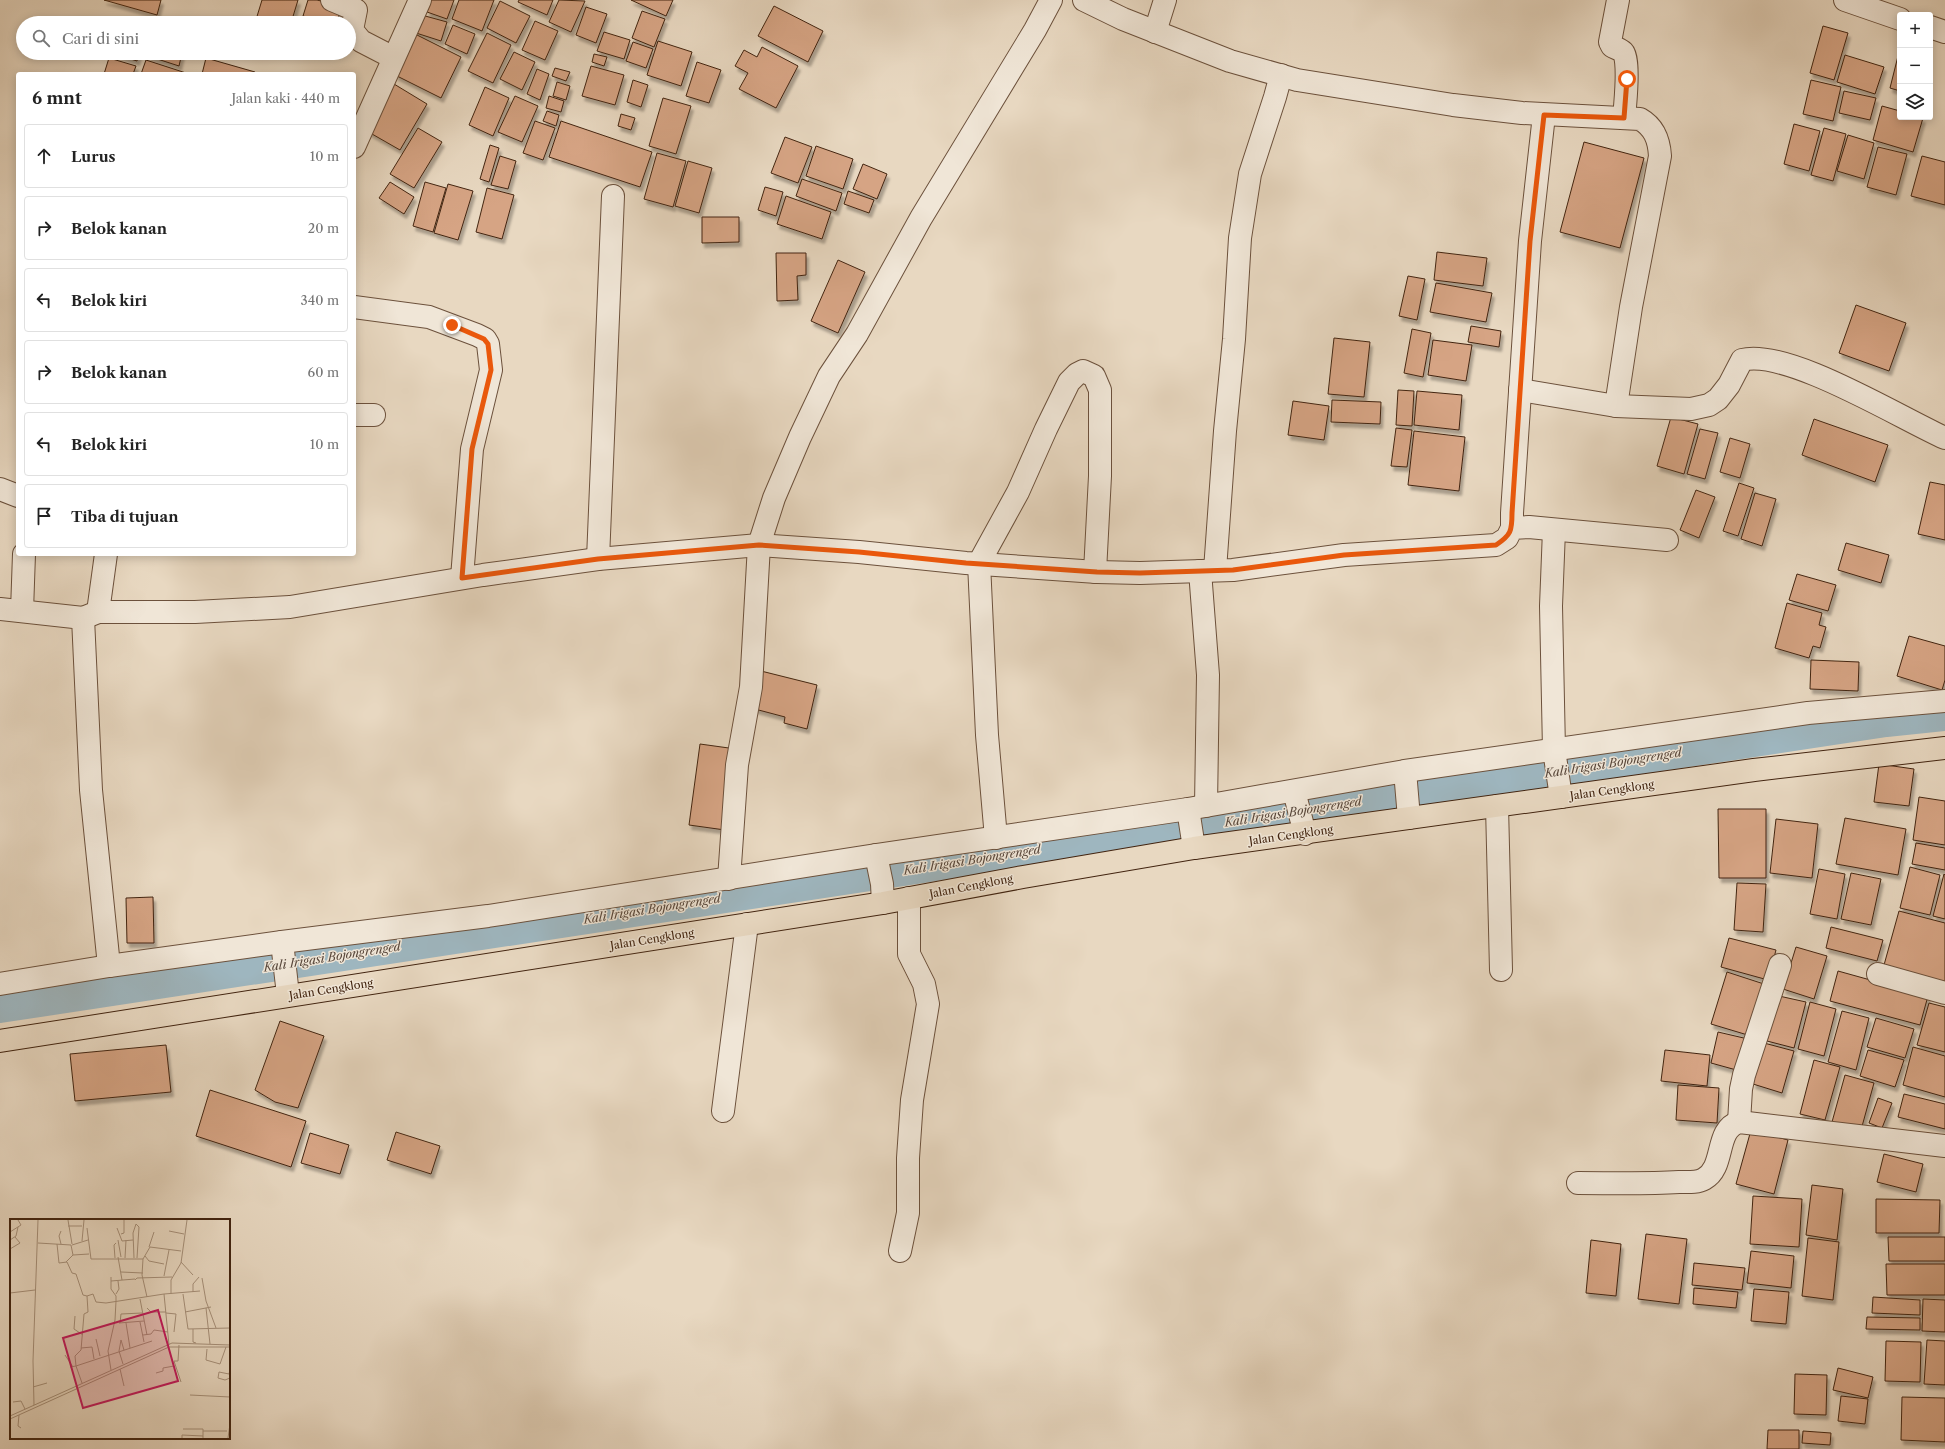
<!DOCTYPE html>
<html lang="id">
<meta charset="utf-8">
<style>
:root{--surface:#fff;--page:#f6f6f6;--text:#222;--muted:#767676;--line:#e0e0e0}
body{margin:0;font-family:"Libre Caslon Text",serif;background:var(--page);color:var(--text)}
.controls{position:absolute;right:12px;top:12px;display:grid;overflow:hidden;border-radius:4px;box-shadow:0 2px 10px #0003}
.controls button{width:36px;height:36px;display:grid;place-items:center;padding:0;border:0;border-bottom:1px solid var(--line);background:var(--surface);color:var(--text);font:20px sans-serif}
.stop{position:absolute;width:12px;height:12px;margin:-9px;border:3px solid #ea580c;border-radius:50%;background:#fff}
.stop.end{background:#ea580c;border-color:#fff;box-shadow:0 1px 4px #0008}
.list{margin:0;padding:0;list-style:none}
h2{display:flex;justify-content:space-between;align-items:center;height:52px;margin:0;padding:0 16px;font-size:17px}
h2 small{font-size:13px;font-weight:400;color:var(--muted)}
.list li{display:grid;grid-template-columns:26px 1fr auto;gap:12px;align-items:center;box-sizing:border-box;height:64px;margin:0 8px 8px;padding:0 8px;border:1px solid var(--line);border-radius:4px}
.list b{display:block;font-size:15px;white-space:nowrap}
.list em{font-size:13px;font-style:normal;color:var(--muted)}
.icon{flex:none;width:22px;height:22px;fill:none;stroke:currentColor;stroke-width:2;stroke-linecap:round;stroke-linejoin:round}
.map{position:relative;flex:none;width:1945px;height:1449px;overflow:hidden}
.search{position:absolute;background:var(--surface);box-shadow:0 2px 10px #0003;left:16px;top:16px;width:340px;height:44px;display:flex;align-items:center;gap:10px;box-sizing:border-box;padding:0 14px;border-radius:22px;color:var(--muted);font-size:15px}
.panel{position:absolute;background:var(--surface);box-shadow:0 2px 10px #0003;left:16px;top:72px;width:340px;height:484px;border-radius:4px}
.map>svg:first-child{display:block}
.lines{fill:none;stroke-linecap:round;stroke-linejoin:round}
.canal{stroke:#9eb6bf;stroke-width:30}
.building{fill:#d6a484;stroke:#422410;filter:url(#shadow)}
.minor-casing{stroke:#6c513c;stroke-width:24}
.major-casing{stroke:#422410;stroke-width:24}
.minor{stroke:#f0e6d7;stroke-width:22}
.major{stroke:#e8d8c1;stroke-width:22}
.route{stroke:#ea580c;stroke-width:5}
.labels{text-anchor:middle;stroke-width:3;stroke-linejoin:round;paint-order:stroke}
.street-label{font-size:11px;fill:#422410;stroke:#f0e6d7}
.water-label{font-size:12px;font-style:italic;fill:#59483c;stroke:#f0e6d7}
.inset-road{fill:none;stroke:#a6907a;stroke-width:1}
.view{fill:#c2185b;fill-opacity:0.15;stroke:#c2185b;stroke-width:2}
.inset-edge{fill:none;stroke:#422410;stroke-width:2}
</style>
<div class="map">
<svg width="1945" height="1449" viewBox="0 0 1945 1449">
<defs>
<filter id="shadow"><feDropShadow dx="2.5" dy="4.5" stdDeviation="1" flood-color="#0004"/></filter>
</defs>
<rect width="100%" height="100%" fill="#e8d8c1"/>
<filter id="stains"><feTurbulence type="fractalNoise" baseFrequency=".005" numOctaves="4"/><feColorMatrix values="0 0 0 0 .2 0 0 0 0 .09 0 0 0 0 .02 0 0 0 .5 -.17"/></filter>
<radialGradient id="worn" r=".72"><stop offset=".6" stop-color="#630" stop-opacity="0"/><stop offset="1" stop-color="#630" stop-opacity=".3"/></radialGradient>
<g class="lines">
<path class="canal" d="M0 1008 1886 722 1945 716"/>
</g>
<g class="building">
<path d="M104 0H161L157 15Z"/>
<path d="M262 0H298L291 23H255Z"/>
<path d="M308 0H317L341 6 337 23H329L303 16Z"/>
<path d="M431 0H454L447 19 427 12Z"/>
<path d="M459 0H494L482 31 452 19Z"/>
<path d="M519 0H553L547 15 518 2Z"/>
<path d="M559 0 585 1 571 32 549 22Z"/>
<path d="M631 0H673L666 16Z"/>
<path d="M500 1 530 16 516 43 487 28Z"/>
<path d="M774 6 823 31 808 62 758 36Z"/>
<path d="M586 7 607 14 596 43 576 35Z"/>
<path d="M642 11 665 19 654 47 632 38Z"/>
<path d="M418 14 447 22 441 41 413 32Z"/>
<path d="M305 18 319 23H303Z"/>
<path d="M535 21 558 31 545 60 522 50Z"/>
<path d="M453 25 475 34 467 54 445 44Z"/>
<path d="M1823 26 1848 33 1834 80 1810 73Z"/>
<path d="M604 32 630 40 624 59 597 51Z"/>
<path d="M487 33 511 45 493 83 468 71Z"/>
<path d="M415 34 461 57 441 98 395 75Z"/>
<path d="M658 41 692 52 681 86 647 75Z"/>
<path d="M633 42 653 49 646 68 626 61Z"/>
<path d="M762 47 798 66 776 108 739 89 748 73 735 66 744 50 757 57Z"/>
<path d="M514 52 535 62 522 90 500 79Z"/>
<path d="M111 53H139L137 61Z"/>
<path d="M149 53H182L179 66 148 56Z"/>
<path d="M594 54 607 57 604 66 592 62Z"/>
<path d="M1845 55 1884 67 1875 94 1837 82Z"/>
<path d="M1898 56H1900V91L1890 88Z"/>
<path d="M109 58 136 66 133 74H104Z"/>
<path d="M206 58 255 72 254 74H202Z"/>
<path d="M146 60 186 73V74H141Z"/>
<path d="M697 62 721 70 709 103 686 96Z"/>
<path d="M591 66 624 75 615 105 582 96Z"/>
<path d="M555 68 570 72 566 81 552 76Z"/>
<path d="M537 69 549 74 540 100 527 94Z"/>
<path d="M633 80 648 85 641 107 627 102Z"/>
<path d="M1811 80 1841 87 1833 121 1803 114Z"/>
<path d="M557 82 570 86 566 100 553 96Z"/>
<path d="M394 84 427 104 400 150 365 130Z"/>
<path d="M485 87 509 98 493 136 469 125Z"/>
<path d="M1844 91 1876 98 1870 120 1839 113Z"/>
<path d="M515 96 538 106 522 142 498 132Z"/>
<path d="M549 96 564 101 561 112 546 108Z"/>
<path d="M663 98 691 106 676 154 649 146Z"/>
<path d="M1882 106 1900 111V117L1923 118 1913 152 1873 140Z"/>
<path d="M547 111 559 115 556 126 543 121Z"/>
<path d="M621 114 635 118 631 130 618 126Z"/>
<path d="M535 121 555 128 543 160 523 153Z"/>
<path d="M561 121 652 152 640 187 549 157Z"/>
<path d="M1794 124 1820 131 1809 171 1784 164Z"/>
<path d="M418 128 442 142 414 188 390 174Z"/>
<path d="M1824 128 1846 134 1833 181 1811 175Z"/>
<path d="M1848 135 1874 143 1864 179 1837 171Z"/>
<path d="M785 137 812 147 798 183 771 173Z"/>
<path d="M1584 142 1644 158 1620 248 1560 232Z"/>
<path d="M490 145 499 148 489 182 480 179Z"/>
<path d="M816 146 853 159 843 189 806 176Z"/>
<path d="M1878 147 1907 154 1896 195 1867 187Z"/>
<path d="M657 153 686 161 673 207 644 199Z"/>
<path d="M500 156 516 161 508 189 491 185Z"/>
<path d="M1922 156 1945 162V205L1911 196Z"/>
<path d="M688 161 712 168 699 213 675 206Z"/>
<path d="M863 164 887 174 877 199 853 189Z"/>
<path d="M802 179 842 193 836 211 796 196Z"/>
<path d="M390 182 414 197 404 214 379 198Z"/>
<path d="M425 182 446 188 433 232 413 226Z"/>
<path d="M448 184 473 191 458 240 434 233Z"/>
<path d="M765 187 783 192 776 216 758 210Z"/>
<path d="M487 188 514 195 502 239 476 232Z"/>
<path d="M848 191 874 200 869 213 844 204Z"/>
<path d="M786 196 831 212 822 239 777 224Z"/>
<path d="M702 217H739V242L702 243Z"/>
<path d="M1437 252 1487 258 1483 286 1434 280Z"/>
<path d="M776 253H806V275L797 276 798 300 777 301Z"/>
<path d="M838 260 865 272 838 333 811 321Z"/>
<path d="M1408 276 1425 279 1417 320 1399 316Z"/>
<path d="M1436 283 1492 293 1486 322 1430 312Z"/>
<path d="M1856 305 1906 323 1889 371 1839 353Z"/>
<path d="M1471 326 1501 331 1499 347 1468 342Z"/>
<path d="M1412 329 1431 333 1423 377 1404 373Z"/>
<path d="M1334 338 1370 342 1364 397 1328 394Z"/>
<path d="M1433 340 1472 345 1466 381 1428 375Z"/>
<path d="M1398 390 1414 391 1412 426 1396 425Z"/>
<path d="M1417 391 1462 395 1459 430 1414 425Z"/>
<path d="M1332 400 1381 402 1380 424 1331 422Z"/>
<path d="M1293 401 1329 406 1324 440 1288 435Z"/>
<path d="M1671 417 1698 424 1684 474 1657 466Z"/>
<path d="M1814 419 1888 445 1875 482 1802 455Z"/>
<path d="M1396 428 1412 430 1407 467 1391 466Z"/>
<path d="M1700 429 1718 433 1705 479 1687 474Z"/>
<path d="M1414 431 1465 437 1459 491 1408 485Z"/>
<path d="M1730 438 1750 444 1740 478 1720 472Z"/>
<path d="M1930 482 1945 485V540L1918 534Z"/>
<path d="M1739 483 1754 488 1738 536 1723 531Z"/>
<path d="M1696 490 1715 497 1699 538 1680 530Z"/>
<path d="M1755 493 1776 499 1762 546 1741 539Z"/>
<path d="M1846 543 1889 555 1881 583 1838 570Z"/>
<path d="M1797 574 1836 585 1828 611 1789 600Z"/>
<path d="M1787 603 1822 613 1819 625 1826 627 1820 648 1813 646 1809 658 1775 648Z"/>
<path d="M1909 636 1945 646V680L1942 690 1897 676Z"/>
<path d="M1811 660 1859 662 1858 691 1810 689Z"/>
<path d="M761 671 817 685 807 729 784 723 785 717 751 708Z"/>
<path d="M700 744 736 749 725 830 689 825Z"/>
<path d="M1879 764 1914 769 1909 806 1874 802Z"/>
<path d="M1919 797 1945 801V845L1913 840Z"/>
<path d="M1718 809H1766V878H1719Z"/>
<path d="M1845 818 1906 829 1898 875 1836 864Z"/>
<path d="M1776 819 1818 824 1812 878 1770 873Z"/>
<path d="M1916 843 1945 848V870L1912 864Z"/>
<path d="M1910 867 1940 875 1930 915 1900 908Z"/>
<path d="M1819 869 1845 874 1837 919 1810 914Z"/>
<path d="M1851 873 1881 879 1871 925 1841 919Z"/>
<path d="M1944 874 1945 875V919L1933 916Z"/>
<path d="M1737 883 1766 884 1763 932 1734 930Z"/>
<path d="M153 897 154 943H127L126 898Z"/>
<path d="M1899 911 1945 923V982L1884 965Z"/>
<path d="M1831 927 1883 940 1877 961 1826 948Z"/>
<path d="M1729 938 1776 950 1768 980 1721 967Z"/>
<path d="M1796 947 1827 956 1814 999 1783 989Z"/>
<path d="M1838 971 1928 996 1920 1025 1830 1001Z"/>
<path d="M1727 972 1767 985 1751 1036 1711 1024Z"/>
<path d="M1779 996 1806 1002 1794 1048 1767 1041Z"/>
<path d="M1810 1002 1836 1009 1824 1056 1798 1049Z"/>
<path d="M1929 1003 1945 1007V1052L1917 1045Z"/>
<path d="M1842 1011 1869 1018 1856 1070 1828 1062Z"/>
<path d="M1876 1018 1914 1029 1905 1058 1867 1047Z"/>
<path d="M280 1021 324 1036 298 1108 275 1102 255 1090Z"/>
<path d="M1718 1032 1748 1039 1740 1071 1711 1063Z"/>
<path d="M1764 1043 1794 1051 1782 1093 1753 1084Z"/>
<path d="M166 1045 171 1092 75 1101 70 1054Z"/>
<path d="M1913 1047 1945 1056V1097L1903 1085Z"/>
<path d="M1665 1050 1710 1055 1707 1086 1661 1081Z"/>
<path d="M1868 1050 1904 1060 1895 1087 1860 1076Z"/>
<path d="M1814 1060 1840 1067 1825 1120 1800 1114Z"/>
<path d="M1845 1075 1874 1083 1861 1130 1832 1122Z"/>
<path d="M1678 1085 1719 1088 1717 1123 1676 1120Z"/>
<path d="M210 1090 306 1121 291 1167 196 1136Z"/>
<path d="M1904 1094 1945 1104V1129L1898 1117Z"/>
<path d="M1878 1098 1892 1103 1882 1128 1869 1123Z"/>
<path d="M1751 1130 1788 1140 1774 1194 1736 1184Z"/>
<path d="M396 1132 440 1146 431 1174 387 1160Z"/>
<path d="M310 1133 349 1145 340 1174 301 1163Z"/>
<path d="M1884 1154 1923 1164 1916 1192 1877 1182Z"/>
<path d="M1812 1185 1843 1189 1837 1240 1806 1235Z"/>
<path d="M1753 1196 1802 1199 1799 1247 1750 1244Z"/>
<path d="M1876 1199 1940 1200 1939 1233H1876Z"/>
<path d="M1646 1234 1687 1239 1679 1304 1638 1299Z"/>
<path d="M1888 1237H1945V1261H1889Z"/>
<path d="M1808 1238 1839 1242 1833 1300 1802 1296Z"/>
<path d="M1591 1240 1621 1244 1616 1296 1586 1293Z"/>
<path d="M1751 1251 1794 1256 1791 1288 1747 1283Z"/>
<path d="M1694 1263 1745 1268 1742 1290 1692 1285Z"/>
<path d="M1886 1264H1945V1295H1887Z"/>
<path d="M1694 1288 1738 1292 1736 1308 1693 1304Z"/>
<path d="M1754 1289 1789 1292 1786 1324 1751 1321Z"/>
<path d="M1873 1297 1920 1300V1315L1872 1313Z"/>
<path d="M1923 1299 1945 1300V1332L1922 1331Z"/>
<path d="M1867 1317 1920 1318V1330L1866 1329Z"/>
<path d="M1927 1340 1945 1341V1385L1924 1384Z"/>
<path d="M1886 1341 1921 1342 1920 1382 1885 1381Z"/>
<path d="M1838 1368 1873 1377 1868 1398 1833 1390Z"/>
<path d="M1795 1374 1827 1375 1826 1415 1794 1414Z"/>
<path d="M1841 1396 1868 1399 1865 1424 1838 1421Z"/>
<path d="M1902 1397 1945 1398V1442L1901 1440Z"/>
<path d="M1768 1430H1799V1449H1767Z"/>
<path d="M1803 1431 1831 1433 1830 1445 1802 1443Z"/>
</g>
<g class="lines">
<g class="minor-casing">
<g id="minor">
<path d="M332 0 356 10 352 30 361 41 390 56 393 59"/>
<path d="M1084 0 1123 19 1230 61 1297 80 1453 105 1522 113 1640 119C1654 127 1659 139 1660 156L1631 307 1616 406"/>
<path d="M1618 0 1610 42 1612 46C1615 48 1620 49 1623 52 1630 59 1625 107 1624 118"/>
<path d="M1845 0 1900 19"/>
<path d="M1930 27 1945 32"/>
<path d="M1155 32 1165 0"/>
<path d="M354 147 420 0"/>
<path d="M354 307 429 317 477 335 485 339 488 344 491 370 472 449 462 578"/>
<path d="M1520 390 1616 406 1691 409 1709 405 1718 399 1729 385 1742 360C1787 348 1900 418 1945 438"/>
<path d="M354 415H374"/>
<path d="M0 489 18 496"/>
<path d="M1512 528V513L1530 241 1544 115"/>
<path d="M1554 530 1551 606 1554 750 1561 797"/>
<path d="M598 559 613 196"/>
<path d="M1215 570 1225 431 1234 339 1240 238 1250 174 1275 97 1281 75"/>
<path d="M1200 571 1208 675 1206 806"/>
<path d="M0 609 83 618 91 790 109 966"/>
<path d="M22 611 24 554"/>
<path d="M98 612 106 554"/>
<path d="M83 618 98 612H195L290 607 483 575 598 559 759 545 859 552 966 563 1097 572 1140 573 1233 570 1344 555 1496 545 1507 538 1512 528 1529 527 1667 540"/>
<path d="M1405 771 1409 818"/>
<path d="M1294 791 1305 834"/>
<path d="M1497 806 1501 970"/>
<path d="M1188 809 1194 848"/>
<path d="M996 838 987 735 979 563 1018 492 1046 429 1069 382 1077 374 1083 371 1094 376 1100 390V476L1095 572"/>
<path d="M876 855 882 884 883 903"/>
<path d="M729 879 737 765 751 687 759 545 774 498 800 437 829 376 857 334 921 218 1035 30 1051 0"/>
<path d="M282 942 288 995"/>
<path d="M1878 974 1945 993"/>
<path d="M0 984 109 966 282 942 488 916 876 855 1188 809 1405 771 1808 713 1945 701"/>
<path d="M723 1111 747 924"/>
<path d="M1739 1122 1741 1089 1744 1075 1780 965"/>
<path d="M1578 1183C1612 1183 1646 1184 1679 1182 1687 1182 1697 1183 1704 1179 1726 1167 1714 1130 1739 1122L1945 1146"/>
<path d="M900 1251 908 1213V1158L912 1100 928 1004 924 984 909 954V898"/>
</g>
</g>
<g class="major-casing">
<path id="major" d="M0 1041 883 903 1023 877 1194 848 1754 770 1945 748"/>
</g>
<use href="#minor" class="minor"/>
<use href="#major" class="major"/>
</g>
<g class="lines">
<path class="route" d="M452 325 484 339 488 344 491 370 472 449 462 578 598 559 759 545 859 552 966 563 1097 572 1140 573 1233 570 1344 555 1496 545C1511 535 1512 531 1512 513L1530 241 1544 115 1624 118 1627 79"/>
</g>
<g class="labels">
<g class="street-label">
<text transform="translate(1612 790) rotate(-8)" y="4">Jalan Cengklong</text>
<text transform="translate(1291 835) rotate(-8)" y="4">Jalan Cengklong</text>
<text transform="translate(971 886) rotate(-11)" y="4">Jalan Cengklong</text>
<text transform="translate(652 939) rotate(-9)" y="4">Jalan Cengklong</text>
<text transform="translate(331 989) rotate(-9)" y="4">Jalan Cengklong</text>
</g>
<g class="water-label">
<text transform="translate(1613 763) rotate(-9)" y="4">Kali Irigasi Bojongrenged</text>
<text transform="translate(1293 812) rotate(-9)" y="4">Kali Irigasi Bojongrenged</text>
<text transform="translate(972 860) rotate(-9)" y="4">Kali Irigasi Bojongrenged</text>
<text transform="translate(652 909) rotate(-9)" y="4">Kali Irigasi Bojongrenged</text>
<text transform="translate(332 957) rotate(-9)" y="4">Kali Irigasi Bojongrenged</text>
</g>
</g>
<g transform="translate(10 1219)">
<rect width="220" height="220" fill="#e8d8c1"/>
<path class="inset-road" d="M58 1 62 25M58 7H72M77 9 81 40H133L132 56 137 78M107 9 112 22 123 21M51 12 49 17 51 25M159 12 174 15M0 13 11 6 8 1M111 15 114 14V1M0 21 6 17 8 8M108 21 111 38M72 22 74 1M28 24 61 26 63 36M47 25 49 44 57 43 62 54 66 55 73 76 77 77 78 93 74 95 71 131 65 137 66 147M62 26 78 21M139 28 144 13M0 30 10 24 5 18M135 37 139 42 154 45M108 38 112 61M105 39 104 26 106 24M115 39 116 21M124 39 123 14 126 5 129 8 127 39M133 40 140 28 171 32M56 43 63 36 79 35M171 43 183 56M111 53 133 54M154 57 159 31M101 58V70L106 77V82M192 59 196 82 206 109M125 61 127 59 162 58M101 62 125 60M183 73V65L189 58M0 74 25 71M106 75 109 70 108 62M161 75V61L171 44 177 1M173 75 178 110 220 109M77 77 83 75 86 83 96 84 154 75M130 80 137 116M137 89 141 93H156M196 89 200 125M175 93 201 88M156 94 166 95 164 113M65 97 64 110 73 116M130 103 134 123M109 104 134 102M110 104 111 95 132 94M116 104 120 129M183 110V123L186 124M133 116 141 115 144 111 158 113M86 120 90 137M159 126 154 75 190 72M169 126 168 142H164L171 163M71 129 82 128 84 140M197 130 196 141 210 145 216 128M55 136 63 148M113 145 109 132 111 121 114 131M66 147 142 122M60 148 66 147 72 164M110 150 114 167M101 151 98 132 105 101 106 82M220 151 219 155 209 153 208 159 215 161 220 159M146 154 153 152V149L164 147M23 168 37 164M180 176 220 178M3 183 11 182 15 190M24 186 23 142 28 1M9 196 8 207 11 209M0 197 162 124 220 126M0 200 159 128H220M173 210H193V219M193 212H217M172 219V216L193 217M218 219 220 205"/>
<path class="view" d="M148 91 168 162 73 189 53 119Z"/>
<rect width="220" height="220" class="inset-edge"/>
</g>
<rect width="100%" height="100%" filter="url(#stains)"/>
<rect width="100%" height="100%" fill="url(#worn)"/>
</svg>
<div class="controls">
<button>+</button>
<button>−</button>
<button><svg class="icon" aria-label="layers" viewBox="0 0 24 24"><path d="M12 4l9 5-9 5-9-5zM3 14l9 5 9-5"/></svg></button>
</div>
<div class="stop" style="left:1627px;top:79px"></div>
<div class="stop end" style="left:452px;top:325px"></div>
<div class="search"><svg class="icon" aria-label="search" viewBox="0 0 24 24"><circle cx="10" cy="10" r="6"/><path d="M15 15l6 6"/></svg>Cari di sini</div>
<section class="panel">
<h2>6 mnt<small>Jalan kaki · 440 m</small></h2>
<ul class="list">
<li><svg class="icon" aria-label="ahead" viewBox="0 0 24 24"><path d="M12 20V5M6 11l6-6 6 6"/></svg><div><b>Lurus</b></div><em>10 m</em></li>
<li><svg class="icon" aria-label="right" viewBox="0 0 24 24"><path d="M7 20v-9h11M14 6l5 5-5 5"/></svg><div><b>Belok kanan</b></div><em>20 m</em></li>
<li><svg class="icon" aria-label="left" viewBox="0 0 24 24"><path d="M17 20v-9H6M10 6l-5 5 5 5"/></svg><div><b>Belok kiri</b></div><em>340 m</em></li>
<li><svg class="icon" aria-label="right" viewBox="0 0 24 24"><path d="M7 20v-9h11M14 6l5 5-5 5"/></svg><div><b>Belok kanan</b></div><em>60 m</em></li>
<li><svg class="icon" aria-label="left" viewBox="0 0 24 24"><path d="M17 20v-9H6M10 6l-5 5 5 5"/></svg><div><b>Belok kiri</b></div><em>10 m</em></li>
<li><svg class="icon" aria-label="arrive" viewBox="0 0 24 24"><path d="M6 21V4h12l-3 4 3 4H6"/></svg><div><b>Tiba di tujuan</b></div></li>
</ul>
</section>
</div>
